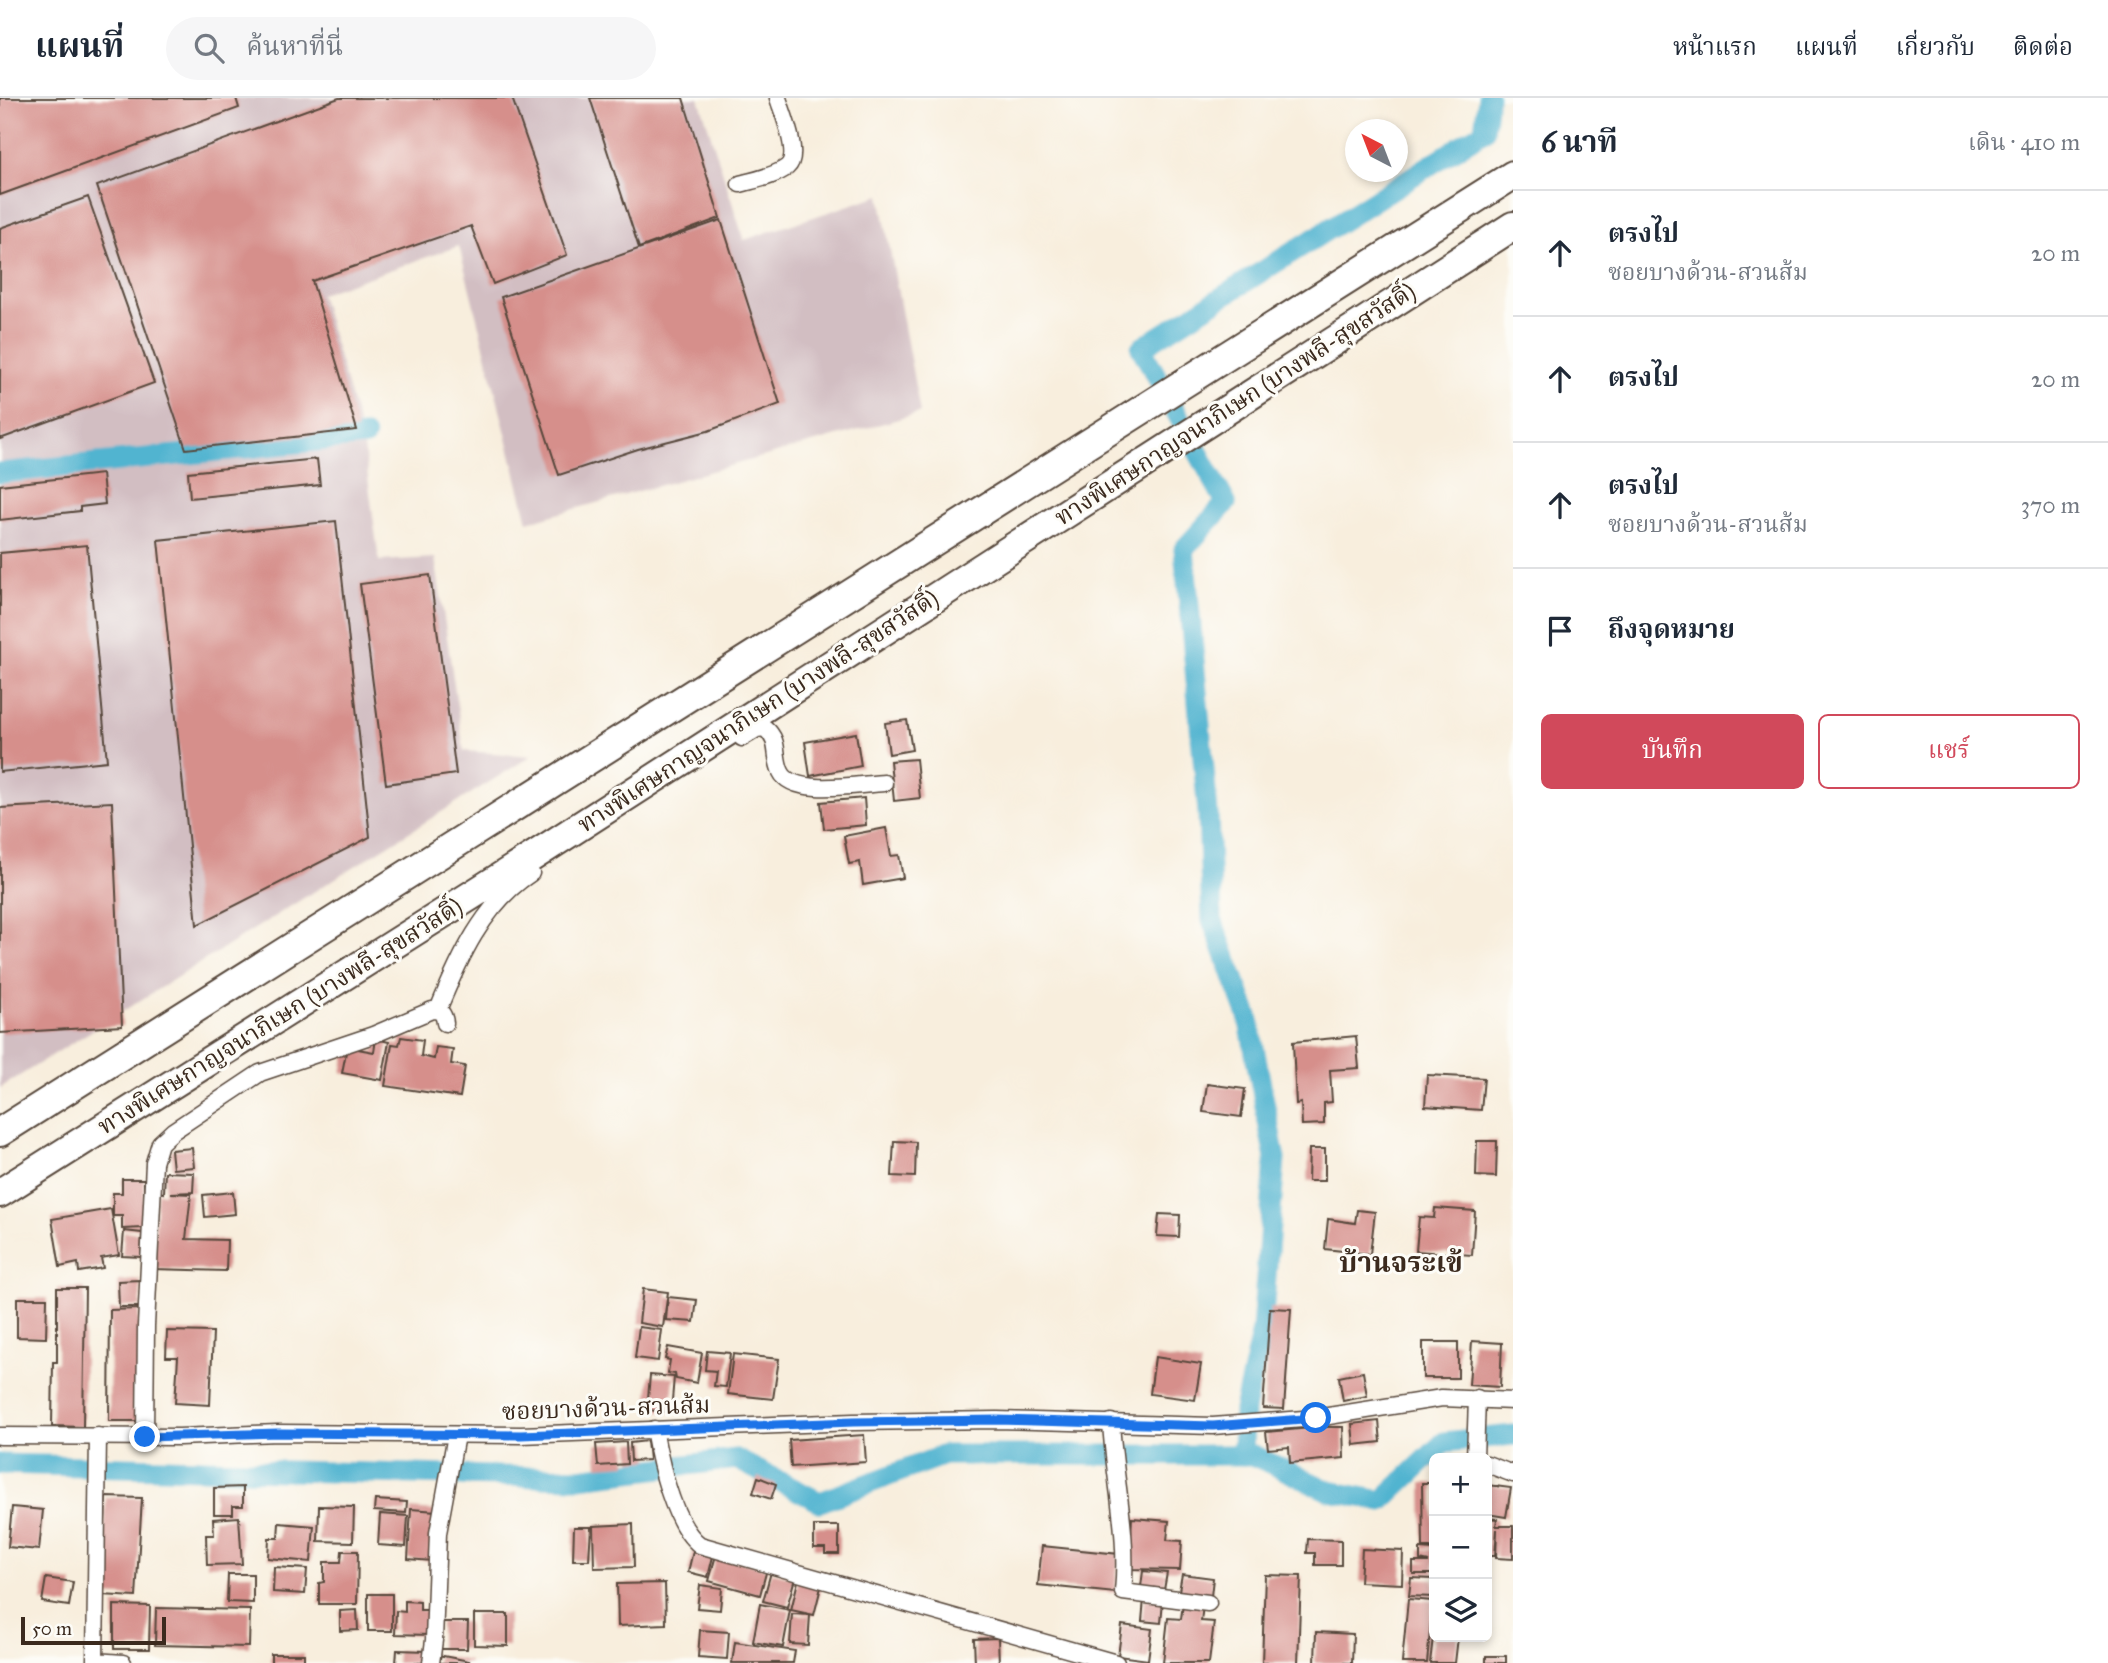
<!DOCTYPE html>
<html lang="th">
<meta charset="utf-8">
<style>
:root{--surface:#fff;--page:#f6f6f7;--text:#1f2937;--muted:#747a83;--line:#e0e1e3;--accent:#d1495b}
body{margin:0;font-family:"IM FELL Great Primer","Noto Serif Thai",serif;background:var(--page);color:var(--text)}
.controls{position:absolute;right:21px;bottom:21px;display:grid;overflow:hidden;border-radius:10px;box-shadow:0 4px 10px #0003}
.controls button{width:63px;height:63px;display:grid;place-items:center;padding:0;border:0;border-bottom:2px solid var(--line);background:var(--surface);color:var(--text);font:35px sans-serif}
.compass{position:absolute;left:1345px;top:21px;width:63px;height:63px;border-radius:50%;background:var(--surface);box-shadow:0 4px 10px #0003;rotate:318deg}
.scale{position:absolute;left:21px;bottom:18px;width:145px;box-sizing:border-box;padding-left:7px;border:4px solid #3b2a1e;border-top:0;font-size:19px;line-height:24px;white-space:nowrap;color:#3b2a1e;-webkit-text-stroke:5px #fdfcf7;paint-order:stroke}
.stop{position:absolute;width:21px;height:21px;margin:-16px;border:5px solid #1a73e8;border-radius:50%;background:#fff}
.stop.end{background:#1a73e8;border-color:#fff;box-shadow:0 2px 7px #0008}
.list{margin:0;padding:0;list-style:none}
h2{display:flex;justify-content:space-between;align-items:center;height:91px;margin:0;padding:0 28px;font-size:30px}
h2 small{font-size:23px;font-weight:400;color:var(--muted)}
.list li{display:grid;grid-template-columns:46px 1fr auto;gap:21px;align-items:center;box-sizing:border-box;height:126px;padding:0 28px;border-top:2px solid var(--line)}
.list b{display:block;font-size:26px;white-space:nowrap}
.list p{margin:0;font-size:23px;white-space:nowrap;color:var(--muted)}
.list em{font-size:23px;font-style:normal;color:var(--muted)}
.actions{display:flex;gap:14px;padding:21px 28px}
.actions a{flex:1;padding:16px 0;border:2px solid var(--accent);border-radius:10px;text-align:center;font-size:24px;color:var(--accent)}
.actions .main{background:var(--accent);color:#fff}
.icon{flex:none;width:38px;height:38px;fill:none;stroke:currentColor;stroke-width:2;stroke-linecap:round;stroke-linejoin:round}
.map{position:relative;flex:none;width:1513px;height:1565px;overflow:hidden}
header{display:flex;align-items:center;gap:42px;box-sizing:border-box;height:98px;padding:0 35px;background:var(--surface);border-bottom:2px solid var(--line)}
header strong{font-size:33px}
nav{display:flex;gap:38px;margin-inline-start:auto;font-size:24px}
.search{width:490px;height:63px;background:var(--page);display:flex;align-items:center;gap:18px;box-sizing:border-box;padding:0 24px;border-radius:38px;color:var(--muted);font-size:26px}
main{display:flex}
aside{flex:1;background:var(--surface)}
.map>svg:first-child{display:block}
.industrial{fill:#d2bec2}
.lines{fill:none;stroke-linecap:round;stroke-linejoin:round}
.canal{stroke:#51b4d0;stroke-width:21}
.building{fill:#d68f8b}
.minor-casing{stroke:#57473b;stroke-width:19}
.motorway-casing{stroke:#57473b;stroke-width:32}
.minor{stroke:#fff;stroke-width:16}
.motorway{stroke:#fff;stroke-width:28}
.route{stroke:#1a73e8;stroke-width:9}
.labels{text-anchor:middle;stroke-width:6;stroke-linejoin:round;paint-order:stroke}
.street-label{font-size:24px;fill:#3b2a1e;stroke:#fdfcf7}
.quarter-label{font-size:28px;font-weight:bold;fill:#3b2a1e;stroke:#fdfcf7}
</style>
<header>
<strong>แผนที่</strong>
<div class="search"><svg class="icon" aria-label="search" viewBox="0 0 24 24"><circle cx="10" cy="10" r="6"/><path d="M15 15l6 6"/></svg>ค้นหาที่นี่</div>
<nav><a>หน้าแรก</a><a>แผนที่</a><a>เกี่ยวกับ</a><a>ติดต่อ</a></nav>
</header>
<main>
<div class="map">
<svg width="1513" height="1565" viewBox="0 0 1513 1565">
<rect width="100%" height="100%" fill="#fdfcf7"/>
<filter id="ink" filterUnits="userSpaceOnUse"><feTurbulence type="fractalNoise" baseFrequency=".0143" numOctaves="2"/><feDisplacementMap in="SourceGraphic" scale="14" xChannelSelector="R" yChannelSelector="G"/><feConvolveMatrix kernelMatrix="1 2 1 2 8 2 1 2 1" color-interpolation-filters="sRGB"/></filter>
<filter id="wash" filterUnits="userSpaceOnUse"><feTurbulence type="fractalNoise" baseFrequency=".00686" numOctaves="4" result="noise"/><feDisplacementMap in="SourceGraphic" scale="28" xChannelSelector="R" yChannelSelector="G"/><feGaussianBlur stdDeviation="1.57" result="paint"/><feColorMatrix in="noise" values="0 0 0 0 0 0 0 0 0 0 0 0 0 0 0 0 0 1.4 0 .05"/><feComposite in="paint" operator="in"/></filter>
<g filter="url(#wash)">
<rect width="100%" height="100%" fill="#f8eedd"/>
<path class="industrial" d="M0 0H699L744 142 880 97 920 315 528 424 459 148 320 196 363 342 379 463 435 460 464 653 531 658 0 990Z"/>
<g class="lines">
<g class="canal">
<path d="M0 375 365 338"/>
<path d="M1243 1357 1244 1312 1262 1232 1275 1061 1248 918 1212 822 1208 715 1184 451 1226 405 1141 250 1484 33 1488 0"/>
<path d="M0 1366 579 1380 736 1361 820 1404 944 1357H1253L1329 1393 1382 1403 1444 1344 1513 1337"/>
</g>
</g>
<g id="blocks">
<g class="building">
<path d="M0 0H236L239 10 0 97Z"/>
<path d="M339 0H512L567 157 493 186 471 128 312 183 357 332 186 351 97 88Z"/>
<path d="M590 0H683L720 120 639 150Z"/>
<path d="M88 99 154 285 0 341V130Z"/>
<path d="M721 122 780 306 708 333 638 351 559 377 501 199Z"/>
<path d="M317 361 320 387 190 400 188 374Z"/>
<path d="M102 376 105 406 80 409V413L0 422V387Z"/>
<path d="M336 423 370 739 197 827 158 442Z"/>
<path d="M87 447 107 663 0 674V455Z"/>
<path d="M430 477 456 676 386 686 360 486Z"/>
<path d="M907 622 912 652 889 656 885 625Z"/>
<path d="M856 635 861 668 810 678 805 644Z"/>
<path d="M916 661 920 700 894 703 890 663Z"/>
<path d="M864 700 866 727 824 731 821 704Z"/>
<path d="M112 704 122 928 0 935V710Z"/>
<path d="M886 730 891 758 899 757 903 780 863 787 860 764 849 766 844 738Z"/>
<path d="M1356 938 1359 970 1330 972 1332 1004 1324 1005V1026L1302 1027 1301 1005 1296 1006 1293 944Z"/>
<path d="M401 939 423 942 421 958 434 961 436 949 453 951 451 966 465 968 460 999 385 988 392 946 399 947Z"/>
<path d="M376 941 389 944 382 982 342 975 347 949 374 954Z"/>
<path d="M1427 977 1484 980 1481 1012 1425 1008Z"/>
<path d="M1207 986 1245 991 1241 1019 1203 1014Z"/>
<path d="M894 1043 916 1044 915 1079 892 1078Z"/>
<path d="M1477 1043H1497L1496 1079 1476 1078Z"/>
<path d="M192 1050 194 1069 173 1071 171 1052Z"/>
<path d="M1309 1051H1325V1083H1308Z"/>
<path d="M165 1074 194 1075 193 1094 171 1095 191 1096 186 1141 227 1142 226 1173 153 1171 157 1094 164 1095Z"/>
<path d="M122 1081H144V1130L122 1131V1118H113V1095H122Z"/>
<path d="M233 1094 235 1116 205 1119 203 1097Z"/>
<path d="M1435 1110 1475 1113 1472 1157 1416 1153 1419 1119 1434 1120Z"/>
<path d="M111 1111 119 1157 101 1160 103 1170 79 1174 78 1165 60 1169 52 1121Z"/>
<path d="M1357 1112 1375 1114 1370 1156 1325 1151 1328 1121 1355 1125Z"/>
<path d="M1159 1116 1180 1117 1179 1139 1157 1138Z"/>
<path d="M124 1133 142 1135 141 1159 122 1158Z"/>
<path d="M140 1182 141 1209H119L118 1183Z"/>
<path d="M57 1190H85L83 1329 52 1328 53 1264H57Z"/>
<path d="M643 1191 668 1194 663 1229 639 1225Z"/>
<path d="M668 1199 697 1202 694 1224 666 1222Z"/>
<path d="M17 1200H47L46 1240 17 1239Z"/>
<path d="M1270 1210 1291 1211 1284 1311 1263 1310Z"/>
<path d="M139 1211V1323H109L110 1212Z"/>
<path d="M639 1229 662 1232 658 1263 635 1260Z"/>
<path d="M167 1233 213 1234 210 1307 175 1305 178 1259H166Z"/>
<path d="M1472 1243 1502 1245 1500 1289 1469 1287Z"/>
<rect x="1423" y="1244" width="35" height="36"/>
<path d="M668 1249 702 1255 697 1285 676 1281 675 1276 668 1275 670 1262 665 1261Z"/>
<path d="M707 1253 730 1255 726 1289 714 1288 716 1273 705 1272Z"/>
<path d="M733 1256 779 1261 773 1301 728 1296Z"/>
<path d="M1155 1259 1201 1266 1195 1302 1150 1296Z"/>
<path d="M1363 1274 1367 1298 1343 1303 1339 1279Z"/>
<path d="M650 1277 674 1279 671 1314 647 1312Z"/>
<path d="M1379 1323 1381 1344 1354 1347 1352 1326Z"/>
<path d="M1324 1329H1343L1344 1360 1290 1365 1289 1349 1268 1351 1266 1334Z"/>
<path d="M864 1337 866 1364 791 1369 789 1342Z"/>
<path d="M647 1343 649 1362 631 1363 630 1345Z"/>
<path d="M626 1344 627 1366 598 1368 596 1346Z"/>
<path d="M758 1379 776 1386 771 1401 753 1395Z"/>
<path d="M1422 1385H1434V1450H1423Z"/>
<path d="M1487 1387 1511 1390 1506 1419 1487 1416Z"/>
<path d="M243 1389V1408H233V1416H214V1390Z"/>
<path d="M106 1399 142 1400 136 1499 102 1497Z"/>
<path d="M375 1402 407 1404 406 1415 374 1413Z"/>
<path d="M319 1408 354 1409 353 1444 318 1443Z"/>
<path d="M12 1409 43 1412 39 1452 8 1449Z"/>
<path d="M411 1411 436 1413 432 1463 408 1461Z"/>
<path d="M380 1416 408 1418 406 1449 378 1447Z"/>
<path d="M239 1419 242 1466 207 1467 206 1437H214L213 1421Z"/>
<path d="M1132 1420 1169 1423 1167 1442 1182 1443 1180 1472 1129 1471Z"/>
<path d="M1487 1420 1497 1421 1496 1428H1513V1461L1496 1460 1497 1431 1495 1458H1487Z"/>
<path d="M279 1425 314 1428 311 1464 268 1460 269 1440H278Z"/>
<path d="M633 1426 634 1469 594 1470 593 1428Z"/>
<path d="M814 1428H839V1456H825V1450H814Z"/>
<path d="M574 1429H591L589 1462H573Z"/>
<path d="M1308 1441 1341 1442V1467H1315V1455H1307Z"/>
<path d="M1042 1448 1119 1456 1115 1495 1038 1487Z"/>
<path d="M694 1449 714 1454 708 1479 688 1474Z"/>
<path d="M1362 1451 1403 1453 1402 1486 1360 1484Z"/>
<path d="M1420 1451 1434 1452V1476H1413V1464H1429L1420 1462Z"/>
<path d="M342 1453H358L357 1506H319V1485L324 1484V1464H341Z"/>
<path d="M716 1457 767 1471 760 1497 709 1483Z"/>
<path d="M274 1469 307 1471 305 1496 273 1494Z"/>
<path d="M1143 1473 1167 1475 1164 1492 1141 1489Z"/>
<path d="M771 1474 795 1480 787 1509 763 1503Z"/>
<path d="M228 1476H253V1505L227 1504Z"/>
<path d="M1182 1476 1213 1480 1211 1498 1179 1493Z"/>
<path d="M1265 1477 1301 1478 1298 1565H1262Z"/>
<path d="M799 1479 822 1485 814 1517 791 1512Z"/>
<path d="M46 1480 73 1484 69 1508 42 1504Z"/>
<path d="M1411 1480 1434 1481V1499L1409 1498Z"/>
<path d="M665 1485 666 1526 618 1528 617 1486Z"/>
<path d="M700 1487 722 1490 720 1512 697 1510Z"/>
<rect x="368" y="1496" width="24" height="37"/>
<path d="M1144 1501 1163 1502 1161 1525 1142 1523Z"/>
<path d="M1408 1501 1433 1503 1427 1565H1402Z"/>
<path d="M405 1503 420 1504V1512H430L429 1537 395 1536 396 1513 405 1514Z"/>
<path d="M760 1506 790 1512 783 1549 753 1544Z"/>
<path d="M1183 1506 1203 1508 1201 1523 1214 1524 1209 1565H1163L1168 1520 1181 1521Z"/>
<path d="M114 1507 150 1508 149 1551H114Z"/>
<path d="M156 1510 250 1512 249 1549 155 1547Z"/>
<path d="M357 1512 358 1532 340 1533V1513Z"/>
<path d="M474 1516H508V1548L474 1547Z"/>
<path d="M792 1516 810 1517 808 1547 790 1546Z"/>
<path d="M440 1524H468L467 1551H440Z"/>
<path d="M1122 1527 1152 1531 1148 1562 1118 1558Z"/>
<path d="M700 1532 729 1534 727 1561 698 1559Z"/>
<path d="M1316 1534 1353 1536 1352 1565H1315Z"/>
<path d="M1433 1539H1458L1455 1565H1430Z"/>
<path d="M998 1540 999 1565H975L974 1541Z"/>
<path d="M735 1544 795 1553 793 1565H732Z"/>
<path d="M397 1552 427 1553 426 1565H396Z"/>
<rect x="271" y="1556" width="33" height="9"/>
<path d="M438 1557 469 1563 468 1565H436Z"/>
<rect x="1486" y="1558" width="20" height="7"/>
</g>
</g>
</g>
<g filter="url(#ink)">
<use href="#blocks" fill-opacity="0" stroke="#57473b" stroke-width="2"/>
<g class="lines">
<g class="minor-casing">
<g id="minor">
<path d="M740 86C754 82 776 78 787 69 801 58 783 16 778 0"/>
<path d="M742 640 757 631 765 630C781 644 773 657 781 674 793 699 860 686 884 685"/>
<path d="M438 912C459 861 483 806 531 775"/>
<path d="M1111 1324C1114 1381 1129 1437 1123 1494L1208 1505"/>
<path d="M654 1331C660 1364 673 1427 700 1447L1116 1565"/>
<path d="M0 1338 179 1339 278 1335 521 1337 853 1324 997 1322 1213 1328 1316 1320 1442 1300 1513 1303"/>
<path d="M98 1338 95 1563 123 1565"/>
<path d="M145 1339 146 1228 154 1065 160 1045 173 1033 260 975 373 937 432 912C441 912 444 916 445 925"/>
<path d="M1475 1360 1477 1300"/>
<path d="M1487 1366 1513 1376"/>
<path d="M431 1565 434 1542 438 1435 456 1337"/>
</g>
</g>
<g class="motorway-casing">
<g id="motorway">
<path d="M0 1034 1513 77"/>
<path d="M0 1095 532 759 1513 128"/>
</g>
</g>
<use href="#minor" class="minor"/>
<use href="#motorway" class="motorway"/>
</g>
</g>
<g class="lines" filter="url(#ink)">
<path class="route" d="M145 1339 278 1335 521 1337 853 1324 997 1322 1213 1328 1316 1320"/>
</g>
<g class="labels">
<g class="street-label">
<text transform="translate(1235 306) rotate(-33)" y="8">ทางพิเศษกาญจนาภิเษก (บางพลี-สุขสวัสดิ์)</text>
<text transform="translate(758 613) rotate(-33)" y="8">ทางพิเศษกาญจนาภิเษก (บางพลี-สุขสวัสดิ์)</text>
<text transform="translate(280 918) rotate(-32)" y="8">ทางพิเศษกาญจนาภิเษก (บางพลี-สุขสวัสดิ์)</text>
<text transform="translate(606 1310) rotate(-2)" y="8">ซอยบางด้วน-สวนส้ม</text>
</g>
<g class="quarter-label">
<text x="1401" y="1174">บ้านจระเข้</text>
</g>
</g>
</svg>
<div class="controls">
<button>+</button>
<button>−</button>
<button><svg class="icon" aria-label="layers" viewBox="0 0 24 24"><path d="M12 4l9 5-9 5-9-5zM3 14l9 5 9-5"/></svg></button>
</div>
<svg class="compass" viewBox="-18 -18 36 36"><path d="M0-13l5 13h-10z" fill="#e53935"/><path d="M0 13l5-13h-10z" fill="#747a83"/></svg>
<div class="scale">50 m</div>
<div class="stop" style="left:1316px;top:1320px"></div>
<div class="stop end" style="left:145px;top:1339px"></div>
</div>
<aside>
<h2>6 นาที<small>เดิน · 410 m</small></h2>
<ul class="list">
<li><svg class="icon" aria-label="ahead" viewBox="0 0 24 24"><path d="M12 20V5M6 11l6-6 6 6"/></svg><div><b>ตรงไป</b><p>ซอยบางด้วน-สวนส้ม</p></div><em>20 m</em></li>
<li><svg class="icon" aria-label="ahead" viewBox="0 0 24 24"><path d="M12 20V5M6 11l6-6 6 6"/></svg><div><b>ตรงไป</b></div><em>20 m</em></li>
<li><svg class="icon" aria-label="ahead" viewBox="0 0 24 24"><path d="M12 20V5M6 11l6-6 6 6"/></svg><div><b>ตรงไป</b><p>ซอยบางด้วน-สวนส้ม</p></div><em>370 m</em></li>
<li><svg class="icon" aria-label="arrive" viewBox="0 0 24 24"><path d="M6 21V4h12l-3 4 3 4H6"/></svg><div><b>ถึงจุดหมาย</b></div></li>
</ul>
<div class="actions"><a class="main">บันทึก</a><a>แชร์</a></div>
</aside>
</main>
